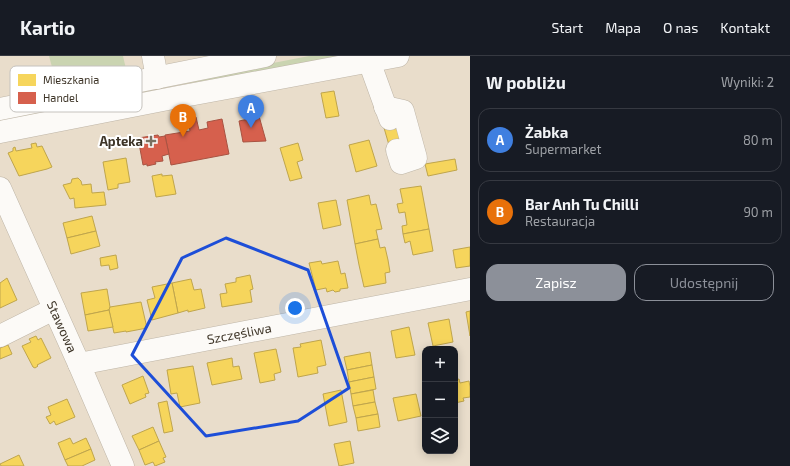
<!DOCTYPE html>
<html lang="pl">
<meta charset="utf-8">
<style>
:root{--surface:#171b24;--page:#20242c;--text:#f1f3f6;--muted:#9ea1a6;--line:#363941;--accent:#8c9099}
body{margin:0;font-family:"Exo 2",sans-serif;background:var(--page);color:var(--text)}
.controls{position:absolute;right:12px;bottom:12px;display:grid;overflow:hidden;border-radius:8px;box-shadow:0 2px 10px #0003}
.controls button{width:36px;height:36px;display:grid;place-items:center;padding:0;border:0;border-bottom:1px solid var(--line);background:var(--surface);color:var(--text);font:20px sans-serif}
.you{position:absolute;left:295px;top:252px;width:14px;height:14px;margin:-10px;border:3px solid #fff;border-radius:50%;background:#1a73e8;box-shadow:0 0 0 6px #1a73e833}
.badge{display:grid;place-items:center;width:26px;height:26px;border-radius:50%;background:var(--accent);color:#fff;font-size:13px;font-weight:700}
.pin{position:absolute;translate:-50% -33px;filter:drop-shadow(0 1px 2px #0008)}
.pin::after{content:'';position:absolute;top:21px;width:14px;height:12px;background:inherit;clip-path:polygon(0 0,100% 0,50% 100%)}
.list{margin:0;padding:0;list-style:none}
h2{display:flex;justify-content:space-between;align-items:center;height:52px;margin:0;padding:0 16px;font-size:17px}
h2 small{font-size:13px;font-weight:400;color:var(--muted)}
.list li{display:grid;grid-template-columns:26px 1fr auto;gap:12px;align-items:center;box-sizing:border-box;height:64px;margin:0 8px 8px;padding:0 8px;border:1px solid var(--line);border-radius:12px}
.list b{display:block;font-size:15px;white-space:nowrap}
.list p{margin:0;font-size:13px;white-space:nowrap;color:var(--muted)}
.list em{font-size:13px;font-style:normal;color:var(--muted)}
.actions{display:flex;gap:8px;padding:12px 16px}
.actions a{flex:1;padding:9px 0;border:1px solid var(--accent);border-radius:12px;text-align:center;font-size:14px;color:var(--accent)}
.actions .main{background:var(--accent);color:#fff}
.icon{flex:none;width:22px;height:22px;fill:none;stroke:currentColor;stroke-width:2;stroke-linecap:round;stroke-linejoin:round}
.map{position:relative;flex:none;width:470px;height:410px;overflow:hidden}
header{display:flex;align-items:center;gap:24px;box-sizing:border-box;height:56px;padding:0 20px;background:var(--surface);border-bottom:1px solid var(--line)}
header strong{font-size:19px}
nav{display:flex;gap:22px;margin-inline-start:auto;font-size:14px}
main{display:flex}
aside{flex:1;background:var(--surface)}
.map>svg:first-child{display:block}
.green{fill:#cad4b1}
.homes{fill:#f6d55c;stroke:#bfa54c}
.shops{fill:#d6604d;stroke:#a85342}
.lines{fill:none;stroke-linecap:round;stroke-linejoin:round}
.minor-casing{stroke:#beb5a7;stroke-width:23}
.major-casing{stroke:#beb5a7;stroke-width:23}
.minor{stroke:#fcfaf7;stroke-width:22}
.major{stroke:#fcfaf7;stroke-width:22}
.marked{fill:none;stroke:#1d4ed8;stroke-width:3;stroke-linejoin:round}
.poi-dot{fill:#7a7061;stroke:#fff;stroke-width:1.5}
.labels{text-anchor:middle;stroke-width:4;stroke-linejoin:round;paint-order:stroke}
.poi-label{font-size:13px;font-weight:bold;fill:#3e3528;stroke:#fff;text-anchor:end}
.street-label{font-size:13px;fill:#3e3528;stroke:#fff}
.key{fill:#fff;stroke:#c5c2be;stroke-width:1}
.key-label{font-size:11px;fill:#3e3528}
</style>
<header>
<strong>Kartio</strong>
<nav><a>Start</a><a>Mapa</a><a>O nas</a><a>Kontakt</a></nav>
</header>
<main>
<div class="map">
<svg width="470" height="410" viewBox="0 0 470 410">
<rect width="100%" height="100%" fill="#e9ddcb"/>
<g class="green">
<path d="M49 0H123L126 13 34 32 32 28 30 18 52 11Z"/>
<path d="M309 0H357L178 29 0 66V61Z"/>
</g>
<g class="homes">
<path d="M334 35 339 60 326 62 321 37Z"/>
<path d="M400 60 410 90 391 96 382 65Z"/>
<path d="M369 84 377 110 356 116 349 89Z"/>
<path d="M36 87 37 91 42 90 52 111 47 113 19 120 8 97 13 95V92L15 91 16 95 32 92 31 88Z"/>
<path d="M298 87 303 104 297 106 302 122 290 125 280 92Z"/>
<path d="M126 102 130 126 118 128V132L108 134 103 106Z"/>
<path d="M455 103 457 114 428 120 425 108Z"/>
<path d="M162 118V120L172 119 176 138 156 141 152 120Z"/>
<path d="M78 122 81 125 82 129 91 128 92 137 104 136 106 149 75 152 74 142 70 143 63 129 71 127 72 123Z"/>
<path d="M421 130 429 173 403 178 402 170 407 169 405 156 399 157 397 148 403 147 400 133Z"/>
<path d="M369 139 371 149 376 148 382 173 376 174 378 183 355 188 347 144Z"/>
<path d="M336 144 341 169 323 173 318 147Z"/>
<path d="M92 160 96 175 67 182 63 167Z"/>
<path d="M429 173 433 195 413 199 410 185 405 187 403 178Z"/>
<path d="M96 175 100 190 71 198 67 182Z"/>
<path d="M378 183 380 192 385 191 388 204 390 216 385 217 386 227 364 231 359 209 355 188Z"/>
<path d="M470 191V210L456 212 453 194Z"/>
<path d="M116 199 118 212 110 214 109 209 101 210 100 202Z"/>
<path d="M321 205 322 208 338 205 341 218 345 217 348 232 340 233V235L335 236 333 234 327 236 326 232 316 234 309 207Z"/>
<path d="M250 219 253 233 250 234 252 246 222 251 220 238 227 237 225 228 236 226V222Z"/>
<path d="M7 222 17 244 0 252V227Z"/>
<path d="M191 223 194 234 201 233 205 252 188 256V254L178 257 172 227Z"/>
<path d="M172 227 178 257 152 264 147 244 155 242 152 231Z"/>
<path d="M107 233 110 251 109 254 85 259 81 237Z"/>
<path d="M141 246 147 272 126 276V275L114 277 109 254 110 251Z"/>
<path d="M109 254 113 271 88 275 85 259Z"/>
<path d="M470 255V280L466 256Z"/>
<path d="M449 263 453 286 433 290 428 267Z"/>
<path d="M409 271 415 299 396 302 391 275Z"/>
<path d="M36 280 38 284 41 282 51 302 37 309 38 310 35 312 33 311 22 290 31 286 29 283Z"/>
<path d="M321 284 326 309 317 311 318 317 298 321 293 292 301 291 300 288Z"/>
<path d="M8 289 12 298 0 303V292Z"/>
<path d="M276 293 281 316 274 318 275 324 260 327 254 297Z"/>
<path d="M370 296 372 309 347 314 344 301Z"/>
<path d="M232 302 233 311 239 310 242 323 212 329 207 307Z"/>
<path d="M372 309 374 321 349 326 347 314Z"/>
<path d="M193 310 200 347 180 351 177 337 171 338 167 314Z"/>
<path d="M143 320 149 337 145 338 146 341 130 348 122 329Z"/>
<path d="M374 321 376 333 351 338 349 326Z"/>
<path d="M459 323 460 327 469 325 470 331V341L463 342 464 345 455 347V324Z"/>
<path d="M341 334 347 366 329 370 323 338Z"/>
<path d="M373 334 375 346 353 350 351 338Z"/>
<path d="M416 338 421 360 398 365 393 342Z"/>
<path d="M67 343 75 361 56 369 54 365 50 368 46 361 51 359 48 351Z"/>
<path d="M167 345 173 375 164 377 158 347Z"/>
<path d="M375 346 378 358 356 362 353 350Z"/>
<path d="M378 358 380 371 358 375 356 362Z"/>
<path d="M153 371 159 385 139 394 132 380Z"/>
<path d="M70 382 73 388 86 382 91 393 65 404 58 387Z"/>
<path d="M159 385 166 401 163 402 165 406 155 410 153 406 145 409 139 394Z"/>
<path d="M350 385 354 407 339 410 334 388Z"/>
<path d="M91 393 95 404 82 410H68L65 404Z"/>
<path d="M19 399 24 410H1L0 408Z"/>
</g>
<g class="shops">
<path d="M258 60H259L266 85 243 86 239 65 258 61Z"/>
<path d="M196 61 199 74 208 72 207 66 222 63 229 98 171 109 165 79 190 75 188 63Z"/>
<path d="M158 79 159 81 165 80 169 98 162 100 163 105 155 106 156 108 147 110V108L143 109 138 82Z"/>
</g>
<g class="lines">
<g class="minor-casing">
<g id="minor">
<path d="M153 0 157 22"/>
<path d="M369 5 390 63"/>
<path d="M385 51 403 55 416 102 401 107 397 94"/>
<path id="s1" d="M0 132 79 308 123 410"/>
<path d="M0 280 54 253"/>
<path id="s2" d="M79 308 470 233"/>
</g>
</g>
<g class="major-casing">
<g id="major">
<path d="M0 53 265 0"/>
<path d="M0 76 178 41 398 0"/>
</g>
</g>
<use href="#minor" class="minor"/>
<use href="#major" class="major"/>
</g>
<path class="marked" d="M226 182 308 214 349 332 298 365 206 380 132 299 182 202Z"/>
<path class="poi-dot" d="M149 79h4v4h4v4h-4v4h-4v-4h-4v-4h4z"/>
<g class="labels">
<g class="poi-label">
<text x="143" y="90">Apteka</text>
</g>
<g class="street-label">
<text dy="5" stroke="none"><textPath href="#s1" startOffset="152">Stawowa</textPath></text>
<text dy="5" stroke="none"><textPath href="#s2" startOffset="163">Szczęśliwa</textPath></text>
</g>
</g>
<rect x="10" y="10" width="132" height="46" rx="6" class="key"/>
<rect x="18" y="18" width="18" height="12" fill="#f6d55c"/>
<rect x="18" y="36" width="18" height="12" fill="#d6604d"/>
<g class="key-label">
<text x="43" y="28">Mieszkania</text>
<text x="43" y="46">Handel</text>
</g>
</svg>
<div class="controls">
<button>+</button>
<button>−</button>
<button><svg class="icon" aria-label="layers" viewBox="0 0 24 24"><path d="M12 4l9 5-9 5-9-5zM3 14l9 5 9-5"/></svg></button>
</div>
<div class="you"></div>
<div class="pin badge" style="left:251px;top:72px;background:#3f7fe0">A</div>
<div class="pin badge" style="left:183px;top:81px;background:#e8710a">B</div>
</div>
<aside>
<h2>W pobliżu<small>Wyniki: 2</small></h2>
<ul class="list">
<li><span class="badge" style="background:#3f7fe0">A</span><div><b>Żabka</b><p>Supermarket</p></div><em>80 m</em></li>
<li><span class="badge" style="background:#e8710a">B</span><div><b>Bar Anh Tu Chilli</b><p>Restauracja</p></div><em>90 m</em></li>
</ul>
<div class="actions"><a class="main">Zapisz</a><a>Udostępnij</a></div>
</aside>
</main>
